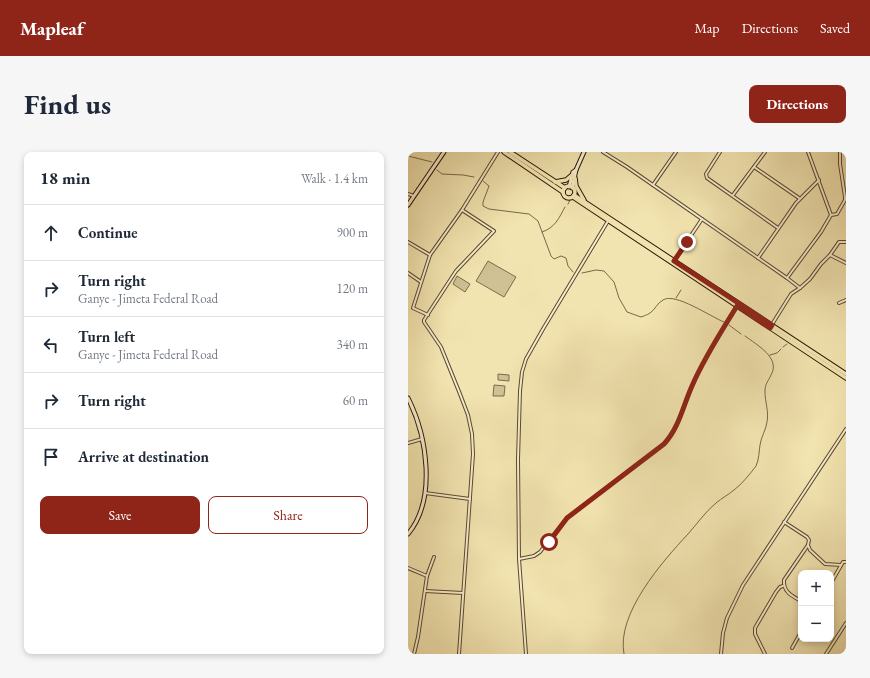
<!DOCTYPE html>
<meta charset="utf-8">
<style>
:root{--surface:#fff;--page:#f6f6f7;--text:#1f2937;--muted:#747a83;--line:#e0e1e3;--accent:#8f2418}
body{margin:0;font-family:"EB Garamond",serif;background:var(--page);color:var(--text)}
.controls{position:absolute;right:12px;bottom:12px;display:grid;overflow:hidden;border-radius:8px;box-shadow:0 2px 6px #0003}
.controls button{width:36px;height:36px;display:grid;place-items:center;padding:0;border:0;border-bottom:1px solid var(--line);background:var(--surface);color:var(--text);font:20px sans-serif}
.stop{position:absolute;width:12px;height:12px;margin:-9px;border:3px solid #8f2418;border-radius:50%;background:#fff}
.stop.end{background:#8f2418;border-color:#fff;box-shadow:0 1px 4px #0008}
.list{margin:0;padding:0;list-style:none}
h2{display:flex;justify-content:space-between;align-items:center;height:52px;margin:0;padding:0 16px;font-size:17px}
h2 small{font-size:13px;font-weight:400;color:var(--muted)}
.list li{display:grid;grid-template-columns:26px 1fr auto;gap:12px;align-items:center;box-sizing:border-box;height:56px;padding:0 16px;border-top:1px solid var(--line)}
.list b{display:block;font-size:15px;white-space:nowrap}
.list p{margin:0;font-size:13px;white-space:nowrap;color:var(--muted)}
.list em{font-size:13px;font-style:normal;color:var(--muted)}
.actions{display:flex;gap:8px;padding:12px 16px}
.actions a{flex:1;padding:9px 0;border:1px solid var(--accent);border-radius:8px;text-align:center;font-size:14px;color:var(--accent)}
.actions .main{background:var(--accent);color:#fff}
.icon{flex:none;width:22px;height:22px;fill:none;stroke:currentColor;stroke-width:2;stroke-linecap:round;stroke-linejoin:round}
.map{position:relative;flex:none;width:438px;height:502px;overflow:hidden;border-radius:8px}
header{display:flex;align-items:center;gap:24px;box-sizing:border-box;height:56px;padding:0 20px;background:var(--accent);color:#fff}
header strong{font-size:19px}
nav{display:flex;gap:22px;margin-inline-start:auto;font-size:14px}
.intro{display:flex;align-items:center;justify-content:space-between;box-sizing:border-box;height:96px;padding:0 24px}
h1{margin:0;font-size:28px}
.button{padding:10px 18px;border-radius:8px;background:var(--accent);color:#fff;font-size:14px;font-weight:700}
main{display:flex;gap:24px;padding:0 24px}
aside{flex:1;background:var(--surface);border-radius:8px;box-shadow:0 2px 6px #0003}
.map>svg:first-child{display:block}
.grass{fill:#cfc193;stroke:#7b6c4c}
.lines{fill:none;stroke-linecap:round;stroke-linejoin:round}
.stream{stroke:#776849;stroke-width:1}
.minor-casing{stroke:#5a4a30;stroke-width:4}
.secondary-casing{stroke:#271605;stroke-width:5}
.primary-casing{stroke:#271605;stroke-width:5.5}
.minor{stroke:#f7edcc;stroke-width:2}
.secondary{stroke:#f7edcc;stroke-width:3}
.primary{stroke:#f2e4b0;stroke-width:3.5}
.route{stroke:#8f2418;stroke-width:5}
</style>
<header>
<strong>Mapleaf</strong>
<nav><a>Map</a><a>Directions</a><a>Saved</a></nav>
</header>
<div class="intro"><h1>Find us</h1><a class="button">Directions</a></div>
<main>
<aside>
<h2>18 min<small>Walk · 1.4 km</small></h2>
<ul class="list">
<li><svg class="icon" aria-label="ahead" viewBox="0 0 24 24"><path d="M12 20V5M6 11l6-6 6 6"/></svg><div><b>Continue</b></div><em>900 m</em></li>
<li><svg class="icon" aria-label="right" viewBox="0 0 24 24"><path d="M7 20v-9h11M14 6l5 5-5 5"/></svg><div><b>Turn right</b><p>Ganye - Jimeta Federal Road</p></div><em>120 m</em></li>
<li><svg class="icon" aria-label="left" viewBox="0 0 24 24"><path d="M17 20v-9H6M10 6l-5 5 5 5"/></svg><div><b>Turn left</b><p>Ganye - Jimeta Federal Road</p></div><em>340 m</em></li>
<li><svg class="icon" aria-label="right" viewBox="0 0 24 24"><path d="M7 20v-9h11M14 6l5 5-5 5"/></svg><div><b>Turn right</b></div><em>60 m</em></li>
<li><svg class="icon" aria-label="arrive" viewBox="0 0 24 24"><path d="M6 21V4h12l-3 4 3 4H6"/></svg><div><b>Arrive at destination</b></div></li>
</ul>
<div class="actions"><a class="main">Save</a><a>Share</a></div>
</aside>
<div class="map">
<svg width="438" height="502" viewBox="0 0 438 502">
<rect width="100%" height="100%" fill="#f2e4b0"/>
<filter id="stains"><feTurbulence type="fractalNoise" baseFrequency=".005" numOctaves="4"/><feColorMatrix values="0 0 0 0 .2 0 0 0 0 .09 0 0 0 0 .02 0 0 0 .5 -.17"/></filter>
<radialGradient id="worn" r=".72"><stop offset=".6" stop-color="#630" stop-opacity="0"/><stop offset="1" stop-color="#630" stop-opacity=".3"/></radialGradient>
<g class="grass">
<path d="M80 109 108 125 96 145 68 129Z"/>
<path d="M49 124 62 132 57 140 45 132Z"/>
<path d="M90 222 101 223V229L90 228Z"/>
<path d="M86 233 97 234 96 244H85Z"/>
</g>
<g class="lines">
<g class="stream">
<path d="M0 4 24 10"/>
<path d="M29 18 34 22 55 23 66 25"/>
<path d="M75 29 81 34 75 50V54L81 57 121 62 130 69 143 104 146 107 153 104 158 106 160 114 165 120"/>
<path d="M160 52 162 48"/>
<path d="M134 80C147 76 151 66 157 55"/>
<path d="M174 121 188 118 196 119 206 130 211 146 219 160 233 165C236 164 239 163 242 161 247 158 249 151 255 148 267 140 303 165 316 170"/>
<path d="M268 146 273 138"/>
<path d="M321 173 333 182"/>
<path d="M375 195 379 192"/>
<path d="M362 203 369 201 373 197"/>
<path d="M216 502C208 462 254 410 280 382 289 372 297 360 308 351 314 346 320 343 326 338 334 332 342 322 348 314 351 308 351 299 352 293 353 285 358 278 359 270 361 259 357 250 357 240 357 231 360 230 363 223 373 206 349 193 337 184"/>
</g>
<g class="minor-casing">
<g id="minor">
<path d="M195 0 219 15 379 126 392 136"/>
<path d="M312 0 298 22 299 26 370 76"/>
<path d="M346 15 391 46"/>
<path d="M245 33 268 0"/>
<path d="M0 42 6 44"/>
<path d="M325 43 357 0"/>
<path d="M423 63 429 62 437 48V45L432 12V0"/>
<path d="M0 90 22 103"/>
<path d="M422 103 438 111"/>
<path d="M350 106 388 51 411 28"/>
<path d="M266 109 294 67"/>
<path d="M0 121 13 130"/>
<path d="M379 126 413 80 423 63 400 0"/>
<path d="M431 151 438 148"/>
<path d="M20 163 5 156 22 103 54 58 90 0"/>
<path d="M363 174 383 142 392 136 402 127 413 112 422 103 431 90H438"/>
<path d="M0 291 14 287"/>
<path d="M17 341 62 347"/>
<path d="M376 370 399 385 401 388 400 393 376 428C375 440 384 444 393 449"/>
<path d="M400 393 402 398 417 412 433 413"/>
<path d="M111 407 126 404 132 400 159 366 256 292C271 276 275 254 284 234 296 206 313 180 329 154"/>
<path d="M0 416 19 424"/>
<path d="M423 431 435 410H438"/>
<path d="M17 439 55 441"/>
<path d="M384 496 393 480"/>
<path d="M6 502 10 485 19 424 26 405"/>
<path d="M51 502 65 302 64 282 60 263 52 242 33 195 16 170V168L48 119 86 79 54 58"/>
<path d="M118 502 111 407 110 307 112 239 114 220 118 207 135 177 200 69"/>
<path d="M313 502 315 481 319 466 335 433 438 277"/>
<path d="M357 502 347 482V476L368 440 372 435 375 434"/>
<path d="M418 502 438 471"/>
</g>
</g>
<g class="secondary-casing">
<g id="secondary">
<path d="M161 35 165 20 168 18"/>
<path d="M164 36 168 18 176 0"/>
<path d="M0 53 36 0"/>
<path d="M0 246C19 284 29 347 0 382"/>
</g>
</g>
<g class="primary-casing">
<g id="primary">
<path d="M96 0 155 40"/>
<path d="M102 0 157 36"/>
<path d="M167 26 168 34 176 48"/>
<path d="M147 30 158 28 164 23"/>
<circle cx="161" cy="40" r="6"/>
<path d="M166 43 438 222"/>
<path d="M165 45 438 226"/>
</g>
</g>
<use href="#minor" class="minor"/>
<use href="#secondary" class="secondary"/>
<use href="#primary" class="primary"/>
</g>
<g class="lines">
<path class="route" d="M141 390 159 366 256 292C271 276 275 254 284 234 296 206 313 180 329 154L362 176 364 173 266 109 279 90"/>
</g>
<rect width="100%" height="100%" filter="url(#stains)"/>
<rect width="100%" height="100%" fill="url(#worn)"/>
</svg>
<div class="controls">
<button>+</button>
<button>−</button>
</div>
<div class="stop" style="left:141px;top:390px"></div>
<div class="stop end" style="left:279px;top:90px"></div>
</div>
</main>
